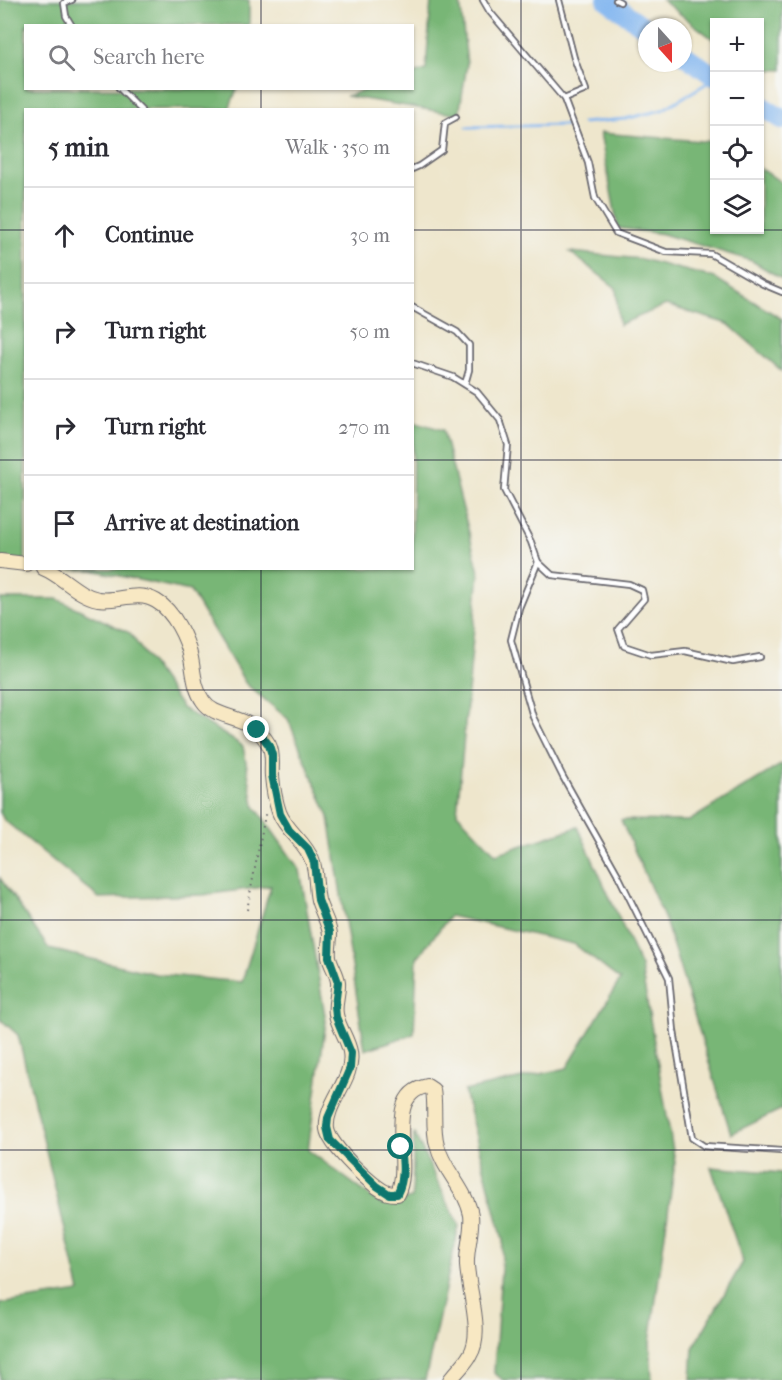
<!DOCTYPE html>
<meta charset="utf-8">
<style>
:root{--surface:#fff;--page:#f2f2f3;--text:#2b2b33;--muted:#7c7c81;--line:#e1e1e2}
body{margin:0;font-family:"IM FELL French Canon",serif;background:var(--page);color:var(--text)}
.controls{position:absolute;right:18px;top:18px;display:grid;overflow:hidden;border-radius:0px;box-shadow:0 2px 4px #0004}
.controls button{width:54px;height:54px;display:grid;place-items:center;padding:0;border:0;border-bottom:2px solid var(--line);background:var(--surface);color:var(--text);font:30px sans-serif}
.compass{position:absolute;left:638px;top:18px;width:54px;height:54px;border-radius:50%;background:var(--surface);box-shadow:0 2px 4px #0004;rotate:159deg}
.stop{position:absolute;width:18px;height:18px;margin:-14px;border:4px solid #0f766e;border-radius:50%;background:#fff}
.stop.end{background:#0f766e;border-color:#fff;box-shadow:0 2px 6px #0008}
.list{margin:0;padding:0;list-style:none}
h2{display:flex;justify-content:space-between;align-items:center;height:78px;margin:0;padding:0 24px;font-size:26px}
h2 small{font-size:20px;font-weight:400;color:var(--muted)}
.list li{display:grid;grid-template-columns:39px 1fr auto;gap:18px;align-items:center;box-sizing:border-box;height:96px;padding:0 24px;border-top:2px solid var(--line)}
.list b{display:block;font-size:22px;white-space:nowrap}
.list em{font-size:20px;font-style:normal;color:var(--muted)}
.icon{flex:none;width:33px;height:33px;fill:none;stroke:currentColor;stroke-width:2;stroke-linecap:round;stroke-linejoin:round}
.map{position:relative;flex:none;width:782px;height:1380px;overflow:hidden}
.search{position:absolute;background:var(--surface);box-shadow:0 2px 4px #0004;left:24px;top:24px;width:390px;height:66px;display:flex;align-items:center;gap:15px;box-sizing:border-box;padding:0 21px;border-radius:0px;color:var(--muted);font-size:22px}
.panel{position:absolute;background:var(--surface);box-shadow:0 2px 4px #0004;left:24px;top:108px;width:390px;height:462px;border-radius:0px}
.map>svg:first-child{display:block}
.forest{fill:#78b676;stroke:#4d6c58;stroke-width:1.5}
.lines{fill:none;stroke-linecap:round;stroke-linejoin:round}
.stream{stroke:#82b6f0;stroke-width:3}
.river{stroke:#82b6f0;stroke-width:20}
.lane-casing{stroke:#69676e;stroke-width:8}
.secondary-casing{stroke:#69676e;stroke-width:16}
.path{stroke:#69676e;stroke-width:2;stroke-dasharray:1.5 4.5;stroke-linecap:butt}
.lane{stroke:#fff;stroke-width:4.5}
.secondary{stroke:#f8e8c3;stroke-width:14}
.route{stroke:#0f766e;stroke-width:8}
.grid{fill:none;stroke:#22223b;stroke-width:1.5;stroke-opacity:0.55}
</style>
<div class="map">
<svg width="782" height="1380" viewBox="0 0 782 1380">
<rect width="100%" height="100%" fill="#f6f6f2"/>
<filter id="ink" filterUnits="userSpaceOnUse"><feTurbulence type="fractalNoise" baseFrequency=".0167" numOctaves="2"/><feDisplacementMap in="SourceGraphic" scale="12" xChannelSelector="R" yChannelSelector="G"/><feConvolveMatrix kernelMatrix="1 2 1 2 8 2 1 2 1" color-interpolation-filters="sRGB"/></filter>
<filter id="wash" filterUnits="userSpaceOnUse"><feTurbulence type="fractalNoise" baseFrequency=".008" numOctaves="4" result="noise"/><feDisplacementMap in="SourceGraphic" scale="24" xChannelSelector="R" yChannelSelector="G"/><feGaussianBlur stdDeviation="1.35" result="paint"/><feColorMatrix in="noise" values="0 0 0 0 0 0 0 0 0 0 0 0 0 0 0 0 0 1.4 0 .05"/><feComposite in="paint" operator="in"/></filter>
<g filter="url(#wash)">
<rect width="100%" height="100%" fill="#eee6cc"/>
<g class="forest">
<path d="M0 0H249V25L26 26V88L237 89 229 109 26 110 25 567 0 566Z"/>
<path d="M431 0H460L467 64 459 115 346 96 369 89 412 88 413 74 426 70Z"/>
<path d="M662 0H782V70L760 69V22H714V40Z"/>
<path d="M600 133 714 142V230H760V168L782 183V279L752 261 663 234 618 228Z"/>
<path d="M570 252 641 259 715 278 782 319V371L728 324 666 305 619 325 616 288Z"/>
<path d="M413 421 443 430 479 572 457 813 496 854 578 827 641 967 675 1162 650 1342 652 1380H503L494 1373 503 1240 464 1091 567 1068 620 980 574 944 450 916 417 958 414 1034 365 1050 329 817 288 719 246 684 190 591 92 570 56 569 412 568Z"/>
<path d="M0 599H57L130 633 182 708 243 746 254 805 300 870 326 1021 308 1150 381 1204 412 1198 414 1133 459 1226 425 1380H0V1304L80 1292 18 1035 0 1019V878L49 949 156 974 242 982 271 886 203 895 99 898 4 820 0 812Z"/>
<path d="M782 764V1109L731 1134 665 920 621 820 689 821Z"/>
<path d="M711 1167 782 1173V1380H691L693 1348 743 1262Z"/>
</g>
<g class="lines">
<g class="stream">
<path d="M582 123 625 119 662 110 714 79"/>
<path d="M467 127 567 125"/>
</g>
<g class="river">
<path d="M607 0 647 29"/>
<path d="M683 54 714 76"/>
<path d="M760 105 782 119"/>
</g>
</g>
</g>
<g filter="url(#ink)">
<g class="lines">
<g class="lane-casing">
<g id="lane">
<path d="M72 0 64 3 66 16 72 26"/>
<path d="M483 0 490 12 564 99 588 163 595 198 616 233 666 252 711 254 763 284 782 292"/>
<path d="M559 0 574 58 586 90 564 99"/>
<path d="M616 0 620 2"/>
<path d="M119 88 141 110"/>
<path d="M412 169 419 166 442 150 445 123 456 117"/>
<path d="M412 307 457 332 469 345V370L465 384"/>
<path d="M412 363 453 377 477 392 500 420 508 445 504 490 531 542 538 562 519 608 511 640 533 717 563 777 617 873 669 978 674 1031 692 1138 704 1146 782 1151"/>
<path d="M538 562 552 575 629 584 642 590 644 599 618 629 624 646 651 655 685 651 733 662 760 657"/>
</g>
</g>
<g class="secondary-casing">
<g id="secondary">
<path d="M0 561 26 564"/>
<path d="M43 568C63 576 77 595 98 599 118 602 137 590 156 601 174 611 187 639 191 658 194 673 194 688 203 701 217 722 250 711 269 745 274 755 271 766 272 776 273 788 275 800 279 812 286 831 305 841 312 860 317 872 315 887 318 900 321 911 329 923 330 934 330 941 328 950 329 957 331 966 337 973 338 982 339 993 334 1003 336 1014 338 1027 348 1039 350 1052 355 1079 324 1103 327 1129 329 1145 373 1188 388 1193 391 1194 394 1194 397 1194 414 1164 381 1095 427 1086L433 1090C436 1108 432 1127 437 1145 443 1170 466 1189 471 1215 473 1231 466 1249 467 1265 468 1290 484 1333 470 1355 465 1364 456 1372 450 1380"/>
</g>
</g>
<path class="path" d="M247 910 266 810"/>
<use href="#lane" class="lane"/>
<use href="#secondary" class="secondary"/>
</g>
</g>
<g class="lines" filter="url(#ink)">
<path class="route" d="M257 730 269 745 272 755V775L280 814 289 830 308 849 314 862 318 900 330 932 329 957 338 982 335 1006 336 1017 351 1053 350 1068 328 1118 327 1127 330 1140 377 1186 389 1194H397C405 1179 403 1163 401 1147"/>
</g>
<path class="grid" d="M261 0V26M521 0V1380M261 88V110M0 230H26M412 230H782M0 460H26M412 460H782M261 568V1380M0 690H782M0 920H782M0 1150H782"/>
</svg>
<div class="controls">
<button>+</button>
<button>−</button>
<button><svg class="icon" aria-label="locate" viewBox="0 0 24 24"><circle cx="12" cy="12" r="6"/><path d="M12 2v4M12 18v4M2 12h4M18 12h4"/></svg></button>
<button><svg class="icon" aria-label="layers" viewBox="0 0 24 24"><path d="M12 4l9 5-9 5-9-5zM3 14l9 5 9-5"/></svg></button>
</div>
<svg class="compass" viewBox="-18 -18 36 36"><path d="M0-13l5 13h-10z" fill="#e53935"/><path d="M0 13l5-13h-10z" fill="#7c7c81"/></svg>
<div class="stop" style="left:401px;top:1147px"></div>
<div class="stop end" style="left:257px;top:730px"></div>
<div class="search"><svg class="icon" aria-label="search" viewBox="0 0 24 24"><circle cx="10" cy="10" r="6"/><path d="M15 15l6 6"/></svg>Search here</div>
<section class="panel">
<h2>5 min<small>Walk · 350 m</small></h2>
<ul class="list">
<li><svg class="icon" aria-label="ahead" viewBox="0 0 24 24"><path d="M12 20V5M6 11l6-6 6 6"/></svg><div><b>Continue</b></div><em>30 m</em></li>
<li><svg class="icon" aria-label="right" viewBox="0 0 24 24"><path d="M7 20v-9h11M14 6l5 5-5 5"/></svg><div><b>Turn right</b></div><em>50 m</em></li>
<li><svg class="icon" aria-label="right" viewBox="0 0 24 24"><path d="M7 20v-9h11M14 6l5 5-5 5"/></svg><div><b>Turn right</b></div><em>270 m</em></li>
<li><svg class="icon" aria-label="arrive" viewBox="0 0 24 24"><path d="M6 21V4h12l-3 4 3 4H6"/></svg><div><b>Arrive at destination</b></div></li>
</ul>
</section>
</div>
